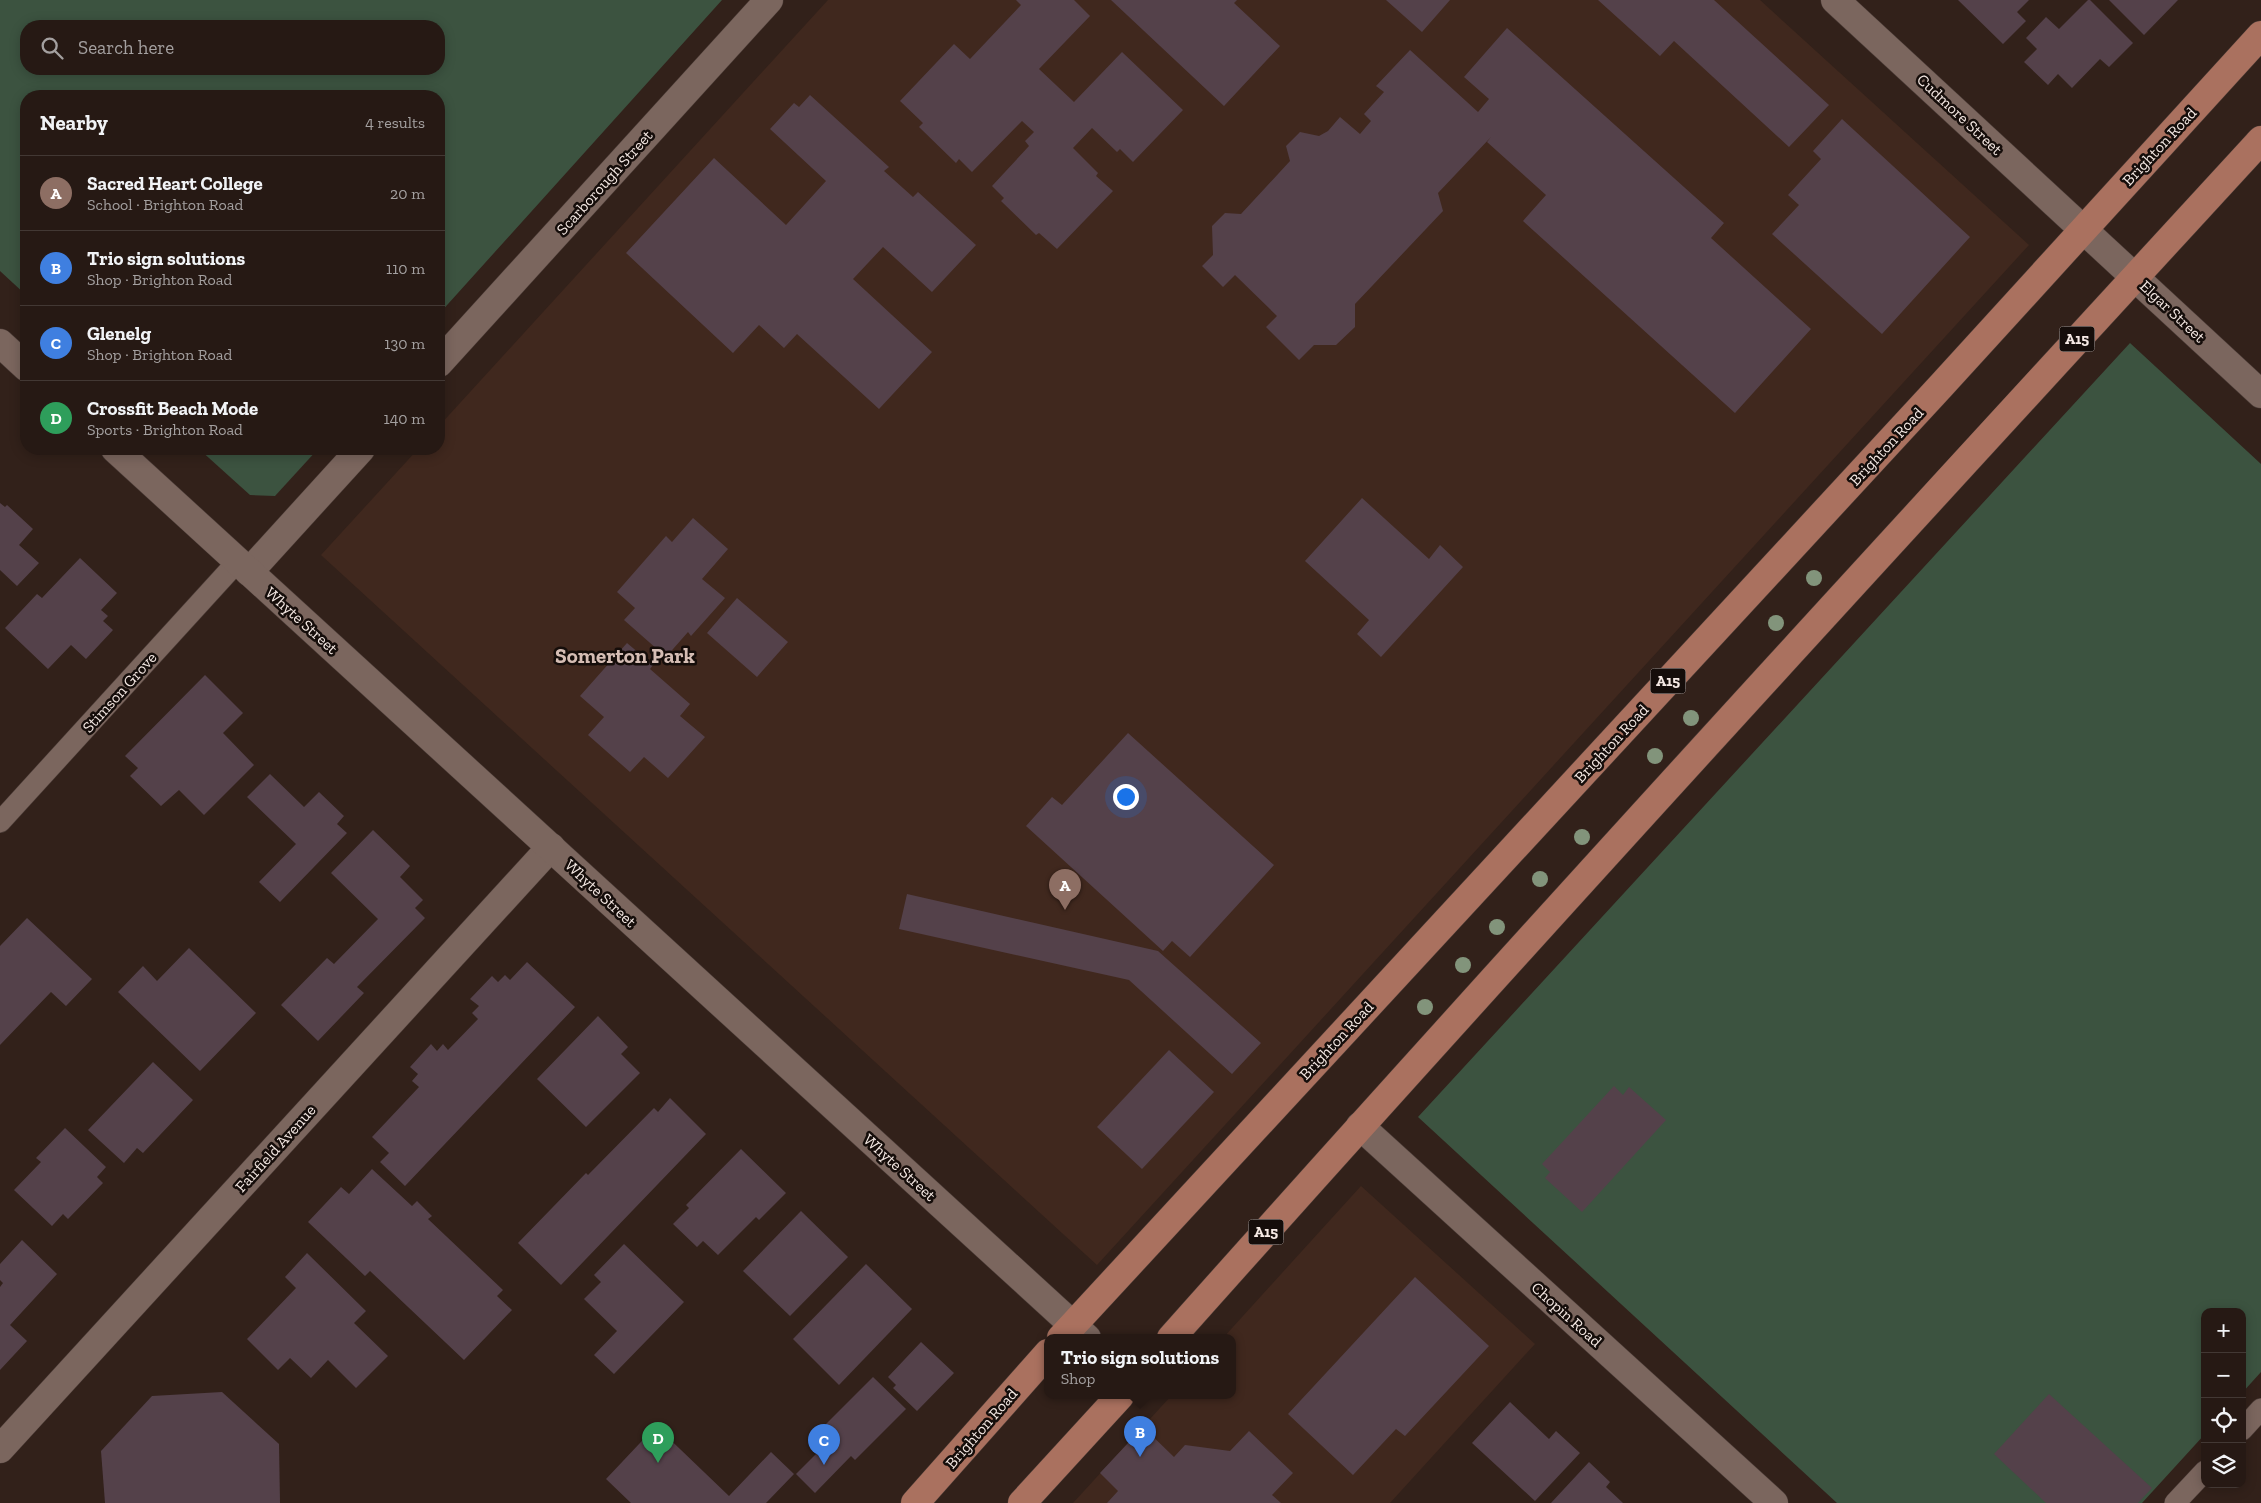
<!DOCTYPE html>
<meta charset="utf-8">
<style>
:root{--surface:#261914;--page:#2e221d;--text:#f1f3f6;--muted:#a4a0a0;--line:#423834;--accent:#8c9099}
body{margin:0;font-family:"Zilla Slab",serif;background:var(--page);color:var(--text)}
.controls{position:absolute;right:15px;bottom:15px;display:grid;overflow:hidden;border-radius:10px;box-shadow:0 2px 12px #0003}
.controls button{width:45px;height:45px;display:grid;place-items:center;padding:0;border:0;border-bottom:1px solid var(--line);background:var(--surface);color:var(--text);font:25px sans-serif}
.you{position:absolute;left:1125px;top:796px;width:18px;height:18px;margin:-12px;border:4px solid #fff;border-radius:50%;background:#1a73e8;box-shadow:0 0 0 8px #1a73e833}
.badge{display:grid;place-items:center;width:32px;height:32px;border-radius:50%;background:var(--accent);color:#fff;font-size:16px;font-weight:700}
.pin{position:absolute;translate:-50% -41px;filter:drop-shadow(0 1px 2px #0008)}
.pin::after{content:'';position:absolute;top:26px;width:18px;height:15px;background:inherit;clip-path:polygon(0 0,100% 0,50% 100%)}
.popup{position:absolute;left:1044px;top:1334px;width:192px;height:65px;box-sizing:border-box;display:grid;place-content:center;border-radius:10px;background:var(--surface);filter:drop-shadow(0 1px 4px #0005);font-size:16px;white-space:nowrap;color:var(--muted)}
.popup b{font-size:19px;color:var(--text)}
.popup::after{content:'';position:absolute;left:50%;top:100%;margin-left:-10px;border:10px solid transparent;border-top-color:var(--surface)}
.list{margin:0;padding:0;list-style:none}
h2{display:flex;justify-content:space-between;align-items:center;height:65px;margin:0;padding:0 20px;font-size:21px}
h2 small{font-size:16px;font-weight:400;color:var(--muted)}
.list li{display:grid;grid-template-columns:32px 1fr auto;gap:15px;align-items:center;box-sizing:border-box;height:75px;padding:0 20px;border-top:1px solid var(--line)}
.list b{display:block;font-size:19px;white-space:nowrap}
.list p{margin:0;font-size:16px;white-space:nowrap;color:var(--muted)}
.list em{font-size:16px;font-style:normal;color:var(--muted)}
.icon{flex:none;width:28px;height:28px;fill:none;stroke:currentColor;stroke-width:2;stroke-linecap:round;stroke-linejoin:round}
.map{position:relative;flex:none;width:2261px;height:1503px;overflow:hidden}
.search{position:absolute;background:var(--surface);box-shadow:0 2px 12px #0003;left:20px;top:20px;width:425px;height:55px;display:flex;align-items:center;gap:12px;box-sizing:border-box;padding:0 18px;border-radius:20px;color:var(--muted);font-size:19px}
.panel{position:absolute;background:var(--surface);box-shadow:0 2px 12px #0003;left:20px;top:90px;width:425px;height:365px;border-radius:20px}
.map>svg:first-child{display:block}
.built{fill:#40281e}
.green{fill:#3c5340;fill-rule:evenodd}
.building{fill:#54414a}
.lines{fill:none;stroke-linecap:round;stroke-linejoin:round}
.service-casing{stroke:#4a3b36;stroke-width:22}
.minor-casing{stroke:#4a3b36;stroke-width:29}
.tertiary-casing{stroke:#4a3b36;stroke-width:29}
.primary-casing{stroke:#4a3b36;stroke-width:29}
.service{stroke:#7b665e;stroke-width:21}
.minor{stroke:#7b665e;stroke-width:28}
.tertiary{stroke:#7b665e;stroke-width:28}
.primary{stroke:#aa715f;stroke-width:28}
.tree{fill:#82947b}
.labels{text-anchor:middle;stroke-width:5;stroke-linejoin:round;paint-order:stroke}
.shield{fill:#150d0a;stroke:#b2a7a3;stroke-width:1}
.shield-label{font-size:15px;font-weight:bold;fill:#f5e9e4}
.street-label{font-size:16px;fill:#f5e9e4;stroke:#150d0a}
.district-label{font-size:21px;font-weight:bold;fill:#d5bdb4;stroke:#150d0a}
</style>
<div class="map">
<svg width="2261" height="1503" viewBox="0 0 2261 1503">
<rect width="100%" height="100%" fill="#32211a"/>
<g class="built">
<path d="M828 0H1760L2029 245 1097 1265 321 555 418 449H439V426Z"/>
<path d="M1361 1186 1535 1344 1390 1503H1073L1171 1396H1232V1338H1223Z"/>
</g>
<g class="green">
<path d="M0 0H722L439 314V96H26V295L0 271ZM26 26H439V69H26Z"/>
<path d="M2130 343 2261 464V1372L2242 1393V1312H2205V1434L2142 1503H1837L1418 1117Z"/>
<path d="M199 449H318L275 496 250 495Z"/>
</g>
<g class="building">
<path d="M1016 0H1074L1090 16 1039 69 1074 102 1122 52 1183 110 1133 162 1120 149 1117 152 1092 128 1073 148 1098 173 1096 176 1113 191 1057 249 1039 233 1036 235 1001 201 1004 198 992 186 1029 146 1025 141 1034 132 1022 121 972 172 959 159 956 163 919 127 923 123 900 101 954 44 970 59 1021 5Z"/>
<path d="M1111 0H1237L1234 3 1280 46 1224 106Z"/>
<path d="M1386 0H1450L1422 32Z"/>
<path d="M1598 0H1714L1829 105 1789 147 1674 41 1660 56Z"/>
<path d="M1958 0H2029L2017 12 2026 21 2003 44Z"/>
<path d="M2088 0H2090L2133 43 2109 67 2100 59 2072 88 2058 74 2048 85 2024 62 2037 49 2026 38 2046 17 2059 29Z"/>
<path d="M2109 0H2178L2144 35Z"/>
<path d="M1507 28 1724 223 1711 238 1811 329 1735 413 1523 221 1546 195 1487 142 1491 137 1438 193 1443 211 1355 304V327L1336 345H1314L1299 360 1266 327 1277 316 1235 275 1223 287 1202 266 1213 255 1212 226 1225 213 1241 214 1290 161 1286 146 1300 132 1319 136 1328 131 1340 117 1360 134 1371 121 1364 114 1384 92 1376 86 1410 50 1478 112 1489 99 1464 77Z"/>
<path d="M810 95 889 167 884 171 913 197 918 192 976 245 932 292 883 247 853 279 932 352 879 409 797 334 784 348 759 325 733 353 626 253 714 158 786 225 826 181 770 129 794 103 799 107Z"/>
<path d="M1842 119 1970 237 1882 334 1772 234 1799 205 1788 195 1821 159 1813 151Z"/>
<path d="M1362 498 1429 559 1440 545 1463 567 1381 657 1357 634 1369 620 1305 561Z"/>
<path d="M0 503 5 507 7 505 33 529 19 545 39 563 17 586 0 570Z"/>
<path d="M693 518 728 549 702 579 725 598 691 636 688 632 666 657 624 620 635 608 617 592 666 536 672 542Z"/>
<path d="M80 558 117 593 101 610 108 616 103 621 113 630 86 659 71 645 48 669 5 628 37 594 42 598Z"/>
<path d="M737 598 788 642 757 677 707 633Z"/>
<path d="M627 643 653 665 650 669 690 704 680 716 705 737 668 778 644 757 630 772 588 735 604 717 580 696Z"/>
<path d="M205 675 243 713 223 733 254 765 204 815 179 790 161 806 130 776 138 768 125 756Z"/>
<path d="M1128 733 1274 865 1190 957 1172 941 1163 951 1026 826 1052 797 1062 805Z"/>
<path d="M270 774 304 807 319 792 344 816 337 824 347 833 280 902 259 882 296 844 247 797Z"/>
<path d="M373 830 410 866 400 877 423 900 415 908 425 918 357 987 364 993 318 1041 281 1005 327 958 334 964 378 919 331 873Z"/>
<path d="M907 894 1158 951 1261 1043 1232 1074 1129 980 899 929Z"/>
<path d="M27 918 92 979 66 1006 51 992 0 1045V946Z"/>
<path d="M189 948 256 1013 200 1071 118 992 143 966 157 981Z"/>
<path d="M527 962 575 1007 405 1186 380 1162 389 1153 372 1137 419 1087 412 1081 418 1074 410 1067 431 1044 437 1051 443 1044 448 1050 478 1019 472 1013 479 1006 470 999 492 976 498 982 505 975 510 980Z"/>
<path d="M598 1016 628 1047 621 1054 640 1073 586 1127 537 1079Z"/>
<path d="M1169 1050 1214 1092 1142 1169 1097 1127Z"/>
<path d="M153 1062 193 1100 143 1153 137 1148 124 1163 88 1130Z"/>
<path d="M1614 1086 1623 1095 1629 1087 1666 1120 1582 1212 1545 1178 1550 1172 1542 1164Z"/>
<path d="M670 1098 706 1134 561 1285 518 1243 586 1173 588 1175 654 1108 658 1112Z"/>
<path d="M65 1128 106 1167 97 1177 103 1183 68 1219 63 1214 52 1226 14 1190 41 1162 36 1158Z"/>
<path d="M741 1149 786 1193 759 1220 756 1217 718 1255 703 1241 697 1247 673 1224 689 1208 686 1205Z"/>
<path d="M372 1169 412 1206 417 1201 432 1216 428 1219 503 1290 497 1296 512 1310 464 1360 370 1271 365 1276 308 1222 341 1187 349 1194Z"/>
<path d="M801 1211 848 1257 790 1316 743 1271Z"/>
<path d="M22 1240 57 1274 10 1325 27 1341 0 1370V1287L3 1283 0 1280V1264Z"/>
<path d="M624 1244 684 1302 614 1374 594 1355 617 1331 584 1299 601 1282 594 1275Z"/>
<path d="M307 1253 366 1311 354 1323 388 1356 356 1388 328 1360 311 1378 290 1358 278 1370 247 1339 296 1288 285 1277Z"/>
<path d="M866 1264 912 1309 839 1385 793 1339Z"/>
<path d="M1415 1277 1489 1346 1405 1436 1396 1429 1353 1475 1288 1414Z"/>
<path d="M921 1342 954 1373 917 1411 893 1388 896 1385 888 1377Z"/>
<path d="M873 1377 906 1409 855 1460 851 1456 815 1493 796 1474 832 1438 822 1428Z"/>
<path d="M222 1392 279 1444 280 1503H105L101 1451 152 1396Z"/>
<path d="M2049 1394 2152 1488 2138 1503H2046L1994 1454Z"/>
<path d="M1510 1402 1549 1439 1556 1431 1580 1453 1535 1501 1472 1443Z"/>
<path d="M656 1426 729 1496 771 1452 794 1474 766 1503H631L606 1479Z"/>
<path d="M1143 1427 1174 1457 1185 1445 1230 1451 1249 1431 1293 1473 1272 1495 1281 1503H1107L1118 1491 1100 1473Z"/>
<path d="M1589 1462 1610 1482 1606 1487 1623 1503H1551Z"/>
</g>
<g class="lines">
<g class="service-casing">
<g id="service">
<path d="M0 822 238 561"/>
<path d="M2242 1430 2261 1409"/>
<path d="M2175 1503 2205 1471"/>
</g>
</g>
<g class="minor-casing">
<g id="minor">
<path d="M1835 0 2261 394"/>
<path d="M439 363 769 0"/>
<path d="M249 572 361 449"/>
<path d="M1360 1126 1774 1503"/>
<path d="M0 1449 551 847"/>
</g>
</g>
<g class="tertiary-casing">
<g id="tertiary">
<path d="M0 343 26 367"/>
<path d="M115 449 1087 1338"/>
</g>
</g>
<g class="primary-casing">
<g id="primary">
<path d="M1061 1338 1940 387 2261 35"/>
<path d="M1171 1338C1530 935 1896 537 2261 140"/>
<path d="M915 1503 1048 1353"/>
<path d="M1022 1503 1120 1396"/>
</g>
</g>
<use href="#service" class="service"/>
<use href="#minor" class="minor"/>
<use href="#tertiary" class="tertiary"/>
<use href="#primary" class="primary"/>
</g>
<g class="tree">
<circle cx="1814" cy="578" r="8"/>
<circle cx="1776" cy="623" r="8"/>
<circle cx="1691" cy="718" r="8"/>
<circle cx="1655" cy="756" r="8"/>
<circle cx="1582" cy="837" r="8"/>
<circle cx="1540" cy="879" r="8"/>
<circle cx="1497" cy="927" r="8"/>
<circle cx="1463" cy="965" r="8"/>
<circle cx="1425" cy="1007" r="8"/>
</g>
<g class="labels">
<g class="shield">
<rect x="2059.5" y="326.5" width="35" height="25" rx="4"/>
<rect x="1650.5" y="668.5" width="35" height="25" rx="4"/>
<rect x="1248.5" y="1219.5" width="35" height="25" rx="4"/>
</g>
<g class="shield-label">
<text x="2077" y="344">A15</text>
<text x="1668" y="686">A15</text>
<text x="1266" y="1237">A15</text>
</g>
<g class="street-label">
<text transform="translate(1960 114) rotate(43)" y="6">Cudmore Street</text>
<text transform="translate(2159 146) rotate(-47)" y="6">Brighton Road</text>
<text transform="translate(604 182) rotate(-48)" y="6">Scarborough Street</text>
<text transform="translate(2173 311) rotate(43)" y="6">Elgar Street</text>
<text transform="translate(1886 446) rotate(-47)" y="6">Brighton Road</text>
<text transform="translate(302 620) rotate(42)" y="6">Whyte Street</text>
<text transform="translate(119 692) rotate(-48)" y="6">Stimson Grove</text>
<text transform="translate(1611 743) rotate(-47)" y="6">Brighton Road</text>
<text transform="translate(601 893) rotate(43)" y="6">Whyte Street</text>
<text transform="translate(1336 1040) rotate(-47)" y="6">Brighton Road</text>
<text transform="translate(275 1148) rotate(-48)" y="6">Fairfield Avenue</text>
<text transform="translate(900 1167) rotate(42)" y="6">Whyte Street</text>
<text transform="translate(1567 1314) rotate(42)" y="6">Chopin Road</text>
<text transform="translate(981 1428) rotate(-49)" y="6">Brighton Road</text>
</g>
<g class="district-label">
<text x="625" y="663">Somerton Park</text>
</g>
</g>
</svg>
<div class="controls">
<button>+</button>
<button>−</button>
<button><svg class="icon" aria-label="locate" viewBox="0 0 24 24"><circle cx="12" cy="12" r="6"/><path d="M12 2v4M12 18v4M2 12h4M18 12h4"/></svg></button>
<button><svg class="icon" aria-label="layers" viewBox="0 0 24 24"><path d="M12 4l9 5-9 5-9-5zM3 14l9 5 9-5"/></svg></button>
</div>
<div class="you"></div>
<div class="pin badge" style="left:1065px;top:910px;background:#8d6e63">A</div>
<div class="pin badge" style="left:1140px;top:1457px;background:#3f7fe0">B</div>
<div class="popup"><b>Trio sign solutions</b>Shop</div>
<div class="pin badge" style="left:824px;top:1465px;background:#3f7fe0">C</div>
<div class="pin badge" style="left:658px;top:1463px;background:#2e9e5b">D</div>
<div class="search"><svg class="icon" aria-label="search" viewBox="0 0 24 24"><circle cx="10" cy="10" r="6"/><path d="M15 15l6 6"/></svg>Search here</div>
<section class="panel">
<h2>Nearby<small>4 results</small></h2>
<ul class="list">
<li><span class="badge" style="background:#8d6e63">A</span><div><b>Sacred Heart College</b><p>School · Brighton Road</p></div><em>20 m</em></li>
<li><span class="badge" style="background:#3f7fe0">B</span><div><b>Trio sign solutions</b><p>Shop · Brighton Road</p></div><em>110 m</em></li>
<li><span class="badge" style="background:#3f7fe0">C</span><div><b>Glenelg</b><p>Shop · Brighton Road</p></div><em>130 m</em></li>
<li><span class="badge" style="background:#2e9e5b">D</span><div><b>Crossfit Beach Mode</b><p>Sports · Brighton Road</p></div><em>140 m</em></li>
</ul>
</section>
</div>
